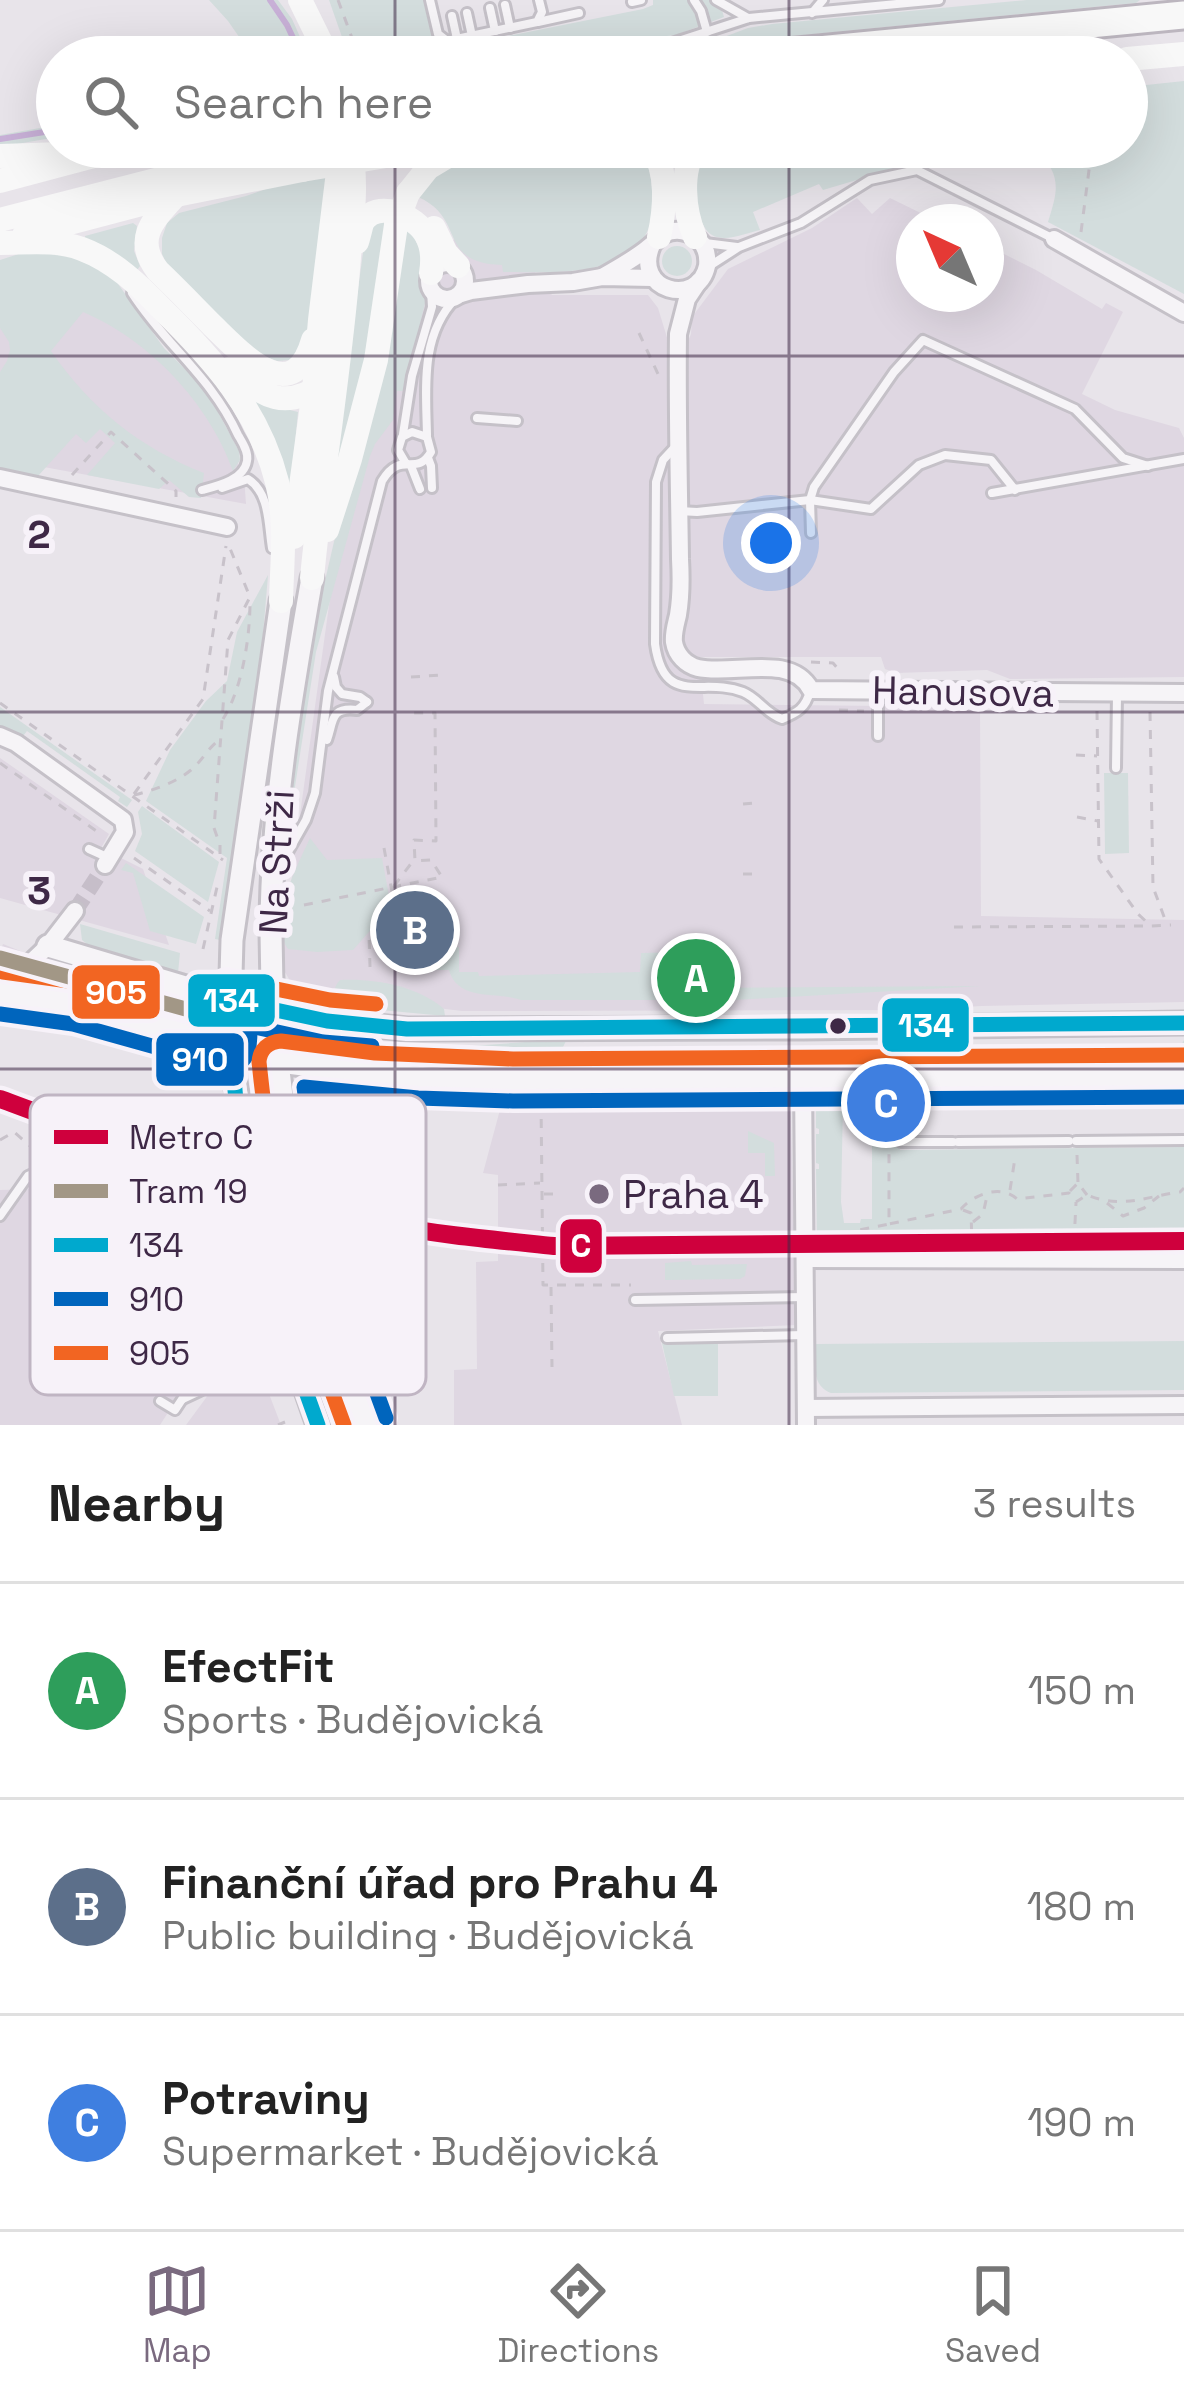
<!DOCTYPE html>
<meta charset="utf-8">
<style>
:root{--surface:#fff;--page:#f6f6f6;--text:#222;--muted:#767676;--line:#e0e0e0;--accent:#7a6a7f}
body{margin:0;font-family:"Space Grotesk",sans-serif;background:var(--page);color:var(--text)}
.compass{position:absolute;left:896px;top:204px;width:108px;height:108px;border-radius:50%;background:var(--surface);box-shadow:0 12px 48px #0002;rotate:316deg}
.you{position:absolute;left:771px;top:543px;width:42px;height:42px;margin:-30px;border:9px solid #fff;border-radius:50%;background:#1a73e8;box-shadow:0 0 0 18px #1a73e833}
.badge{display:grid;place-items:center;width:78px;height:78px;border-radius:50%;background:var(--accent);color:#fff;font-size:39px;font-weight:700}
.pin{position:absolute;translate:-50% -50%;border:6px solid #fff;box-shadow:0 3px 12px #0006}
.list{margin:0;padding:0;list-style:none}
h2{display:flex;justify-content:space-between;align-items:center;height:156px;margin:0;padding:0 48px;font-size:51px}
h2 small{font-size:39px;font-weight:400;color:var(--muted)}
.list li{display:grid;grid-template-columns:78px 1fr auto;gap:36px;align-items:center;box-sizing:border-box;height:216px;padding:0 48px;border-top:3px solid var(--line)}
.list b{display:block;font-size:45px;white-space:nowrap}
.list p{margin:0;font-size:39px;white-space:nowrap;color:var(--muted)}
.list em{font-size:39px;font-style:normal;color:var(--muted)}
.icon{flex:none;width:66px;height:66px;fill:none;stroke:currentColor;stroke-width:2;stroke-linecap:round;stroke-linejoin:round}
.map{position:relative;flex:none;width:1184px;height:1425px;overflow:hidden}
.search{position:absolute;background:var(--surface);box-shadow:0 12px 48px #0002;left:36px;right:36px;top:36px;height:132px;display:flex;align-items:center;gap:30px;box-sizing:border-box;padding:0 42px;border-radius:66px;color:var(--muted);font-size:45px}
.sheet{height:804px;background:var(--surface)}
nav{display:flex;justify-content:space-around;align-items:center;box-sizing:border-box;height:168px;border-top:3px solid var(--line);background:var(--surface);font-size:33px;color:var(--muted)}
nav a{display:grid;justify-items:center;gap:6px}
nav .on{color:var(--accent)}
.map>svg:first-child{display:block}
.built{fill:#dfd7e2}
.green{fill:#d3dddd}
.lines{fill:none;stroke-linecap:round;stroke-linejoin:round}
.stream{stroke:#c8b0d7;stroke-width:6}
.minor-tunnel{stroke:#c6bec9;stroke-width:16;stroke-dasharray:16 8;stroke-linecap:butt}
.service-casing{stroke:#c5c1c8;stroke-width:14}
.minor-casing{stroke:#c5c1c8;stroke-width:22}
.tertiary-casing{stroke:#c5c1c8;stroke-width:27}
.trunk-casing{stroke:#bcb6bf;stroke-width:33}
.path{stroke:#c8c2ca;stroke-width:3;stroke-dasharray:9 9;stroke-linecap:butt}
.service{stroke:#f6f4f7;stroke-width:8}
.minor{stroke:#f6f4f7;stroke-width:16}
.tertiary{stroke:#f6f4f7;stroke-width:21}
.secondary{stroke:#f8f8f8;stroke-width:24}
.trunk{stroke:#f8f8f8;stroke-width:27}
.path-bridge{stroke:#c8c2ca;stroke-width:3;stroke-dasharray:9 9;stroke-linecap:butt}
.secondary-bridge{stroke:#f8f8f8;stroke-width:24}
.bus-1-casing{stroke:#f7f2f9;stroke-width:24}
.bus-2-casing{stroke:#f7f2f9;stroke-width:24}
.bus-3-casing{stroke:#f7f2f9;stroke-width:24}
.bus-1{stroke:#00a9ce;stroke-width:15}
.bus-2{stroke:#0065bd;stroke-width:15}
.bus-3{stroke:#f26522;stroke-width:15}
.tram-1-casing{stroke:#f7f2f9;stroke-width:24}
.tram-1{stroke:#a29786;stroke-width:15}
.metro-1-casing{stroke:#f7f2f9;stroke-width:27}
.metro-1{stroke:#cf003d;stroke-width:18}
.grid{fill:none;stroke:#3e2846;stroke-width:3;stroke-opacity:0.55}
.bus-dot{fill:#3e2846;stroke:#f7f2f9;stroke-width:4.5}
.poi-dot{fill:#7a6a7f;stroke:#f7f2f9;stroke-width:4.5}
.labels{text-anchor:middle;stroke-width:12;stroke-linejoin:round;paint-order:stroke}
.street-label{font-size:39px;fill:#3e2846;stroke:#f7f2f9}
.poi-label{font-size:39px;fill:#3e2846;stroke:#f7f2f9;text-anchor:start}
.key{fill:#f7f2f9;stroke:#c0b5c3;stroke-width:3}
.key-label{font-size:33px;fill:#3e2846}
.grid-label{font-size:39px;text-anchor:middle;font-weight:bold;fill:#3e2846;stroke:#f7f2f9;stroke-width:12;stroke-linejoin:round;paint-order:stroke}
.line-badge{stroke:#f7f2f9;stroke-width:4.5}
.badge-label{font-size:33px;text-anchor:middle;font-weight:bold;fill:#fff}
</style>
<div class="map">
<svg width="1184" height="1425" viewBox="0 0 1184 1425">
<rect width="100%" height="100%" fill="#e8e4ea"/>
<g class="built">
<path d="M857 198 872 214 890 198 939 222H914V294H986V245L1036 270 1102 309 1106 303 1123 312 1082 394 1115 410 1179 428 1184 438V677L1010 679 987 670 896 673 885 669 881 657H699L704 704 980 707 981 916 1184 920V1002L981 1006 917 1010 462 1011 296 991 282 967 294 858 336 555 412 271 468 229 525 259 552 295H648L658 308 669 344 684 351 691 334 692 317 728 269 812 228Z"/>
<path d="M0 287 90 302 174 371 225 437 244 476 246 504 0 459Z"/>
<path d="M0 758 109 834 101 848 143 869 169 945 0 898Z"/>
<path d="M3 944 52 964 192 1002 199 1007 200 1014 195 1020H187L47 983H0V953Z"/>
<path d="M505 1091 790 1093 797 1325 658 1331 682 1425H454V1370L477 1369 476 1262 498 1261V1175L483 1173Z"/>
<path d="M35 1189 215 1339 160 1425H0V1190Z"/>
<path d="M254 1355 281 1425H186L231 1364Z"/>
</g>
<g class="green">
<path d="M209 0H278L292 19 309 57H253L228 21Z"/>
<path d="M329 0H424L434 42 438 46 448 48 643 9 653 5V0H719L724 17 676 35 477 57H349Z"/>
<path d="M1027 0H1140L1136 3 719 43 716 40 748 28 772 24Z"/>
<path d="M1184 81V294L1048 222C1059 187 1061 177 1036 147H1127V87Z"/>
<path d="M57 125V137L0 147V135Z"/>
<path d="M586 147H630L645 155C651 171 652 184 653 201 654 281 558 272 503 272L502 265C436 263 467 218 418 197L429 180 461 161Z"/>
<path d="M712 147H911L909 149 914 163 823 190 819 184 753 212 760 230C746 233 725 243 712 235 697 227 692 186 696 171 697 162 706 153 712 147Z"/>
<path d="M328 174 306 343 290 360 277 361 256 353 170 271 162 254V238L167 223 179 213 246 196 291 180Z"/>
<path d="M386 218 366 367 331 486 365 238 367 230Z"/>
<path d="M133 223 137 226 134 251 140 266 137 270 85 240V236Z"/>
<path d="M409 226 426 263 422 281 426 299 404 391H397L393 420 375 444 370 456 316 652 291 812 296 818 290 822 287 819 315 624 406 230Z"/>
<circle cx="677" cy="261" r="15"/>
<path d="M25 252H60L84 260 113 277 164 348 194 378 211 399 239 451 240 460 233 471C209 403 149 340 83 312L51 351C90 408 140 448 204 473L201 498 189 497 169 480 159 489 87 475 115 443 100 429 86 443 76 434 38 476 0 468V372L7 361 10 350 9 342 0 328V260Z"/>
<path d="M253 401 298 412 291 485H287Z"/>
<path d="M268 575 261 659 220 940 215 939 227 858 146 801 170 750 206 701 227 681 237 632Z"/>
<path d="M0 707 132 800 127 807 118 801 120 797 27 731 23 736 0 727Z"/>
<path d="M1104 773H1128L1129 853 1105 854Z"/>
<path d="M142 806 219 862 208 902 135 851 142 834 138 812Z"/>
<path d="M310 838 327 860 382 858 391 907 353 950 317 952 288 949C268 919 297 867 310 838Z"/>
<path d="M126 863 204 917 196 944 150 931 133 873 121 870Z"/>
<path d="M80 924 180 953 178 973 93 949 82 940Z"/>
<path d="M459 947V972H478L479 976 640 972 641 953 688 952 691 988 981 986 734 1000H521C496 991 458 1002 449 970H427L411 963 405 949Z"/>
<path d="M340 980C374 978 418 986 444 1009L445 1016 338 1006C332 997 333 987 340 980Z"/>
<path d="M331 1039 429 1049 567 1039 562 1049 509 1050 503 1058 402 1053 334 1045Z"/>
<path d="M1184 1040V1064L1140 1065 1148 1050 1179 1049Z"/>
<path d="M935 1046H988L985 1051H951L943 1067 930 1066V1051Z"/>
<path d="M333 1051 402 1058 505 1063 502 1069 402 1064 328 1056Z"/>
<path d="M843 1103 841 1202 844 1223H860L861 1219H872V1135H899L900 1150 1184 1147V1245L820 1246 817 1241 816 1169H819V1164L816 1163V1134H819V1129L816 1128V1104Z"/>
<path d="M748 1131 774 1143 775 1176H765V1153H748Z"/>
<path d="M691 1261 692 1265 747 1264 745 1276 740 1279 665 1280V1263Z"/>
<path d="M299 1336 311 1345 341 1425H330Z"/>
<path d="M1184 1341V1390L831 1393C810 1385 816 1363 816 1344Z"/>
<path d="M662 1343H718V1396H674Z"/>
</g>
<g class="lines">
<g class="stream">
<path d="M270 0 287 25 302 57"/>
<path d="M0 139 57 130"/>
</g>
<path class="minor-tunnel" d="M75 911 105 865"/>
<g class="service-casing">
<g id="service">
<path d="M430 0 438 34 447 41 537 22 542 12 539 0"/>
<path d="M694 0 701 11 707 32"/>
<path d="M716 0 748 18"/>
<path d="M632 2 641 0"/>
<path d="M505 5 510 28"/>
<path d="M490 8 495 31"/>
<path d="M467 13 472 36"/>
<path d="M812 13 823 0"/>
<path d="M452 16 457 39"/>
<path d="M538 22 579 13"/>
<path d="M629 57 749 18 939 0"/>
<path d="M705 243 737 247"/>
<path d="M708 267 739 247 801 223 870 180 917 170 1054 239"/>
<path d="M132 293C166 346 211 376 238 435 242 442 249 452 247 461 244 480 217 486 202 490"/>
<path d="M477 418 517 421"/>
<path d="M403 434 412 376 432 307 431 290"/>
<path d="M427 435C426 387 420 335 456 298"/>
<path d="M676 446 663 460 656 482 655 644C664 709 703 676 743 692 758 698 765 713 782 719 797 713 806 708 810 691"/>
<path d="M428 458 431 466 432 488"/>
<path d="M411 466 420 489"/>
<path d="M222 488 248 479C270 493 268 524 272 548"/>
<path d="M992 493 1184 459"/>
<path d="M679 511 697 512 810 500 871 509 919 465 945 455 991 460 1015 490"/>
<path d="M811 533 810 500 814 487 894 372 923 340 1075 409 1123 458 1148 466"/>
<path d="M334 677 336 687 342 694 360 697 367 702"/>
<path d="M878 692V736"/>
<path d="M327 740C334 720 330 707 357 710L367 702"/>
<path d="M1116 768 1117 695"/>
<path d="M89 849 109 858"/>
<path d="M280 866 306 820 315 793 328 691 382 481C401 449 416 478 431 452L427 437 412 432 402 437 398 450 405 462"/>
<path d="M414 1104 416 1078"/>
<path d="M1076 1141 1184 1140"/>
<path d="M901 1142H953"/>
<path d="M958 1142 1069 1141"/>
<path d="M0 1216 28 1176 52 1165"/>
<path d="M635 1300 805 1297"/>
<path d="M289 1321 335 1354"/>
<path d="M667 1338 804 1335"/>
<path d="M186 1387 192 1368 217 1342"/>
<path d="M183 1399 200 1391 229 1355 272 1340 284 1344"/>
<path d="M160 1401 175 1410 223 1337 238 1329 275 1318"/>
</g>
</g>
<g class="minor-casing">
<g id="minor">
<path d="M1054 239 1184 313"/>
<circle cx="447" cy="281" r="18"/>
<path d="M602 277C618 268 636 258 650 246 657 241 656 238 664 234 676 228 690 231 699 240 706 247 708 257 707 266 698 308 632 291 652 245"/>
<path d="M699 281 687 299 678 334C677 409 679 484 680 559 681 577 681 597 678 615 676 624 673 633 674 642 676 655 686 665 698 668 732 676 791 652 811 690L1184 693"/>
<path d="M461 294 471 291 528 284 573 282 602 277 652 278"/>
<path d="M0 478 227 527"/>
<path d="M0 736 16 743 123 820 125 832 105 865"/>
<path d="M18 996 27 966 48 946 75 911"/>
<path d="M803 1080 806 1425"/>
<path d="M806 1259 1184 1260"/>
<path d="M806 1408 1184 1405"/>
</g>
</g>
<g class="tertiary-casing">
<g id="tertiary">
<path d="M312 578C292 692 272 808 271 924 270 1089 305 1272 366 1425"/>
<path d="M281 601 232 940 229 1046 264 1257 280 1316 318 1425"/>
<path d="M48 946 229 1000 327 1021 407 1029 803 1028 1184 1023"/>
<path d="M0 993 89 1006 280 1062 373 1074 458 1080H803L1184 1076"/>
</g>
</g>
<g class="trunk-casing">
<path id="trunk" d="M745 57 1184 15"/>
</g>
<g class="path">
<path d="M338 0 359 57"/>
<path d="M1081 232 1092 147"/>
<path d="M639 333 658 374"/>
<path d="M72 475 111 432 176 491V497"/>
<path d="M811 662 833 663 839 670"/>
<path d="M411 677 442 675"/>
<path d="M0 703 223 860"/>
<path d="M839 710 864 711"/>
<path d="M1097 711 1099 859 1138 914 1151 926 1171 925"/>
<path d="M1150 712 1153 887 1166 922"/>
<path d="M223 719C242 689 250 638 250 602"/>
<path d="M1076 755 1097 756"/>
<path d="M0 763 102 835"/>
<path d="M134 794 203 699 226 546"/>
<path d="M134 795C154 790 175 783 191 770 202 761 208 748 219 740"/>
<path d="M743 804 754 803"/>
<path d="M1077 817 1098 821"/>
<path d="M220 854V845L214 828 228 640 250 597 229 546"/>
<path d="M134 858 210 911"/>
<path d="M743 874H756"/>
<path d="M394 886 413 861"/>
<path d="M304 905 442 877 431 860 415 861 414 840 436 841 435 713H410"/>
<path d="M954 927 1150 926"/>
<path d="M203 949 217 887"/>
<path d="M678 952 681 1004"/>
<path d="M370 967 369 935 395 908C404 930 399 952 407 977"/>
<path d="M681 983 684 982 685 975 690 973"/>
<path d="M504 1059 509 1052 560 1051"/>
<path d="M541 1101 543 1285H631"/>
<path d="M0 1140 14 1132 38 1153"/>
<path d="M872 1143 887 1142"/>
<path d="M1077 1155 1078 1183"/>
<path d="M66 1172 93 1186 225 1278 243 1313"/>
<path d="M498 1185 540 1183"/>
<path d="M1010 1190 1015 1158"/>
<path d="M1070 1191 1078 1183 1087 1195"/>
<path d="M544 1194H559"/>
<path d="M1107 1203 1123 1216 1144 1208 1159 1196"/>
<path d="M122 1208 91 1251 117 1271 148 1226"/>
<path d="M963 1210 971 1213 972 1243"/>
<path d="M143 1221 158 1198"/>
<path d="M213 1222 224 1273"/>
<path d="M973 1222 983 1214 987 1196"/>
<path d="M166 1237 179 1240 214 1229"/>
<path d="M825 1237 889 1224V1154"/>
<path d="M888 1241 889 1224 961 1209C974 1194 1001 1184 1017 1199L1069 1193 1076 1202 1087 1195C1122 1209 1144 1197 1180 1192L1184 1188"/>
<path d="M1074 1242 1076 1203"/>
<path d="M117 1271 203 1334"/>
<path d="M85 1275 108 1251 133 1216"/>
<path d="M342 1285 389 1239"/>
<path d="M551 1287 552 1367"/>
<path d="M234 1370 244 1377 256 1361"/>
<path d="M278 1425 285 1422"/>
</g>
<use href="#service" class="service"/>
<use href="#minor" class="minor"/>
<use href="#tertiary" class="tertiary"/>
<g class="secondary">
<path d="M300 0 328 57"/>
<path d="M1127 59 1184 54"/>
<path d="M651 147C669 171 665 210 659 237"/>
<path d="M0 156 63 154"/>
<path d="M0 181 128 147"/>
<path d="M408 193 428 168 463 147"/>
<path d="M176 195C153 220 133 239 158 271 177 289 195 308 213 326 243 355 293 410 313 340"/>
<path d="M0 220 202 168 305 147"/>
<path d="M434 228 446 253 458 266"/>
<path d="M24 235 176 195 302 170"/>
<path d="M695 237C684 212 679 169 697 147"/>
<path d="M357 242C358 239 361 227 362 223 376 198 416 216 426 235 433 247 433 261 431 273"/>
<path d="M0 243C27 243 56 239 82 249 114 261 139 285 162 309 213 359 259 410 277 482 287 521 282 561 281 601"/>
<path d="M229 369C264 396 284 412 325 383"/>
<path d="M327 530 350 459 376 360 396 225"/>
<path d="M294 537 314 390 320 320 341 147"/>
<path d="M312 578C322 471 341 365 349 257 352 220 358 183 350 147"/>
</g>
<use href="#trunk" class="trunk"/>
<path class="path-bridge" d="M384 848 395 908"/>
<g class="secondary-bridge">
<path d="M302 170 410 152"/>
<path d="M396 225 408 193"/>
</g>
<g class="bus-1-casing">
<path id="bus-1" d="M318 1425C268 1291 232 1144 229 1000L327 1021 407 1029 1184 1023"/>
</g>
<g class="bus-2-casing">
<g id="bus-2">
<path d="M0 1014 73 1024 227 1067C251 1064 250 1046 250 1026L323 1042 372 1046"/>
<path d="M386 1418C345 1311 317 1201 304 1087L418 1098 513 1101 1184 1097"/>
</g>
</g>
<g class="bus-3-casing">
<g id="bus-3">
<path d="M3 972 83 983 208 1018C208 1000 207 984 227 979L330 1000 376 1004"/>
<path d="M344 1425C299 1308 272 1187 259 1062 260 1049 268 1042 281 1041L375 1053 513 1059 1184 1055"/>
</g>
</g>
<use href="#bus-1" class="bus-1"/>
<use href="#bus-2" class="bus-2"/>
<use href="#bus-3" class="bus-3"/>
<g class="tram-1-casing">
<path id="tram-1" d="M0 958 193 1011"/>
</g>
<use href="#tram-1" class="tram-1"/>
<g class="metro-1-casing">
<path id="metro-1" d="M0 1099C125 1145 249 1195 379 1223 437 1235 496 1240 554 1246L1184 1241"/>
</g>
<use href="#metro-1" class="metro-1"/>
</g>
<path class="grid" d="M395 0V57M789 0V57M395 147V1425M789 147V1425M0 356H1184M0 712H1184M0 1069H1184"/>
<circle class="bus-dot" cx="838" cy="1026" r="10"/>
<circle class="poi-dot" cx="599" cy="1194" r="12"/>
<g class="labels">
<g class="street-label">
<text transform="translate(963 691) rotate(1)" y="14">Hanusova</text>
<text transform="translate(276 862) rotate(-87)" y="14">Na Strži</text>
</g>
<g class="poi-label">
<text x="623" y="1208">Praha 4</text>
</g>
</g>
<rect x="30" y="1095" width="396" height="300" rx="18" class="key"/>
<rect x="54" y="1130" width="54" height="14" fill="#cf003d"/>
<rect x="54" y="1184" width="54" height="14" fill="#a29786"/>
<rect x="54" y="1238" width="54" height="14" fill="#00a9ce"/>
<rect x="54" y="1292" width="54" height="14" fill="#0065bd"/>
<rect x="54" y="1346" width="54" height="14" fill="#f26522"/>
<g class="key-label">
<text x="129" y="1149">Metro C</text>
<text x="129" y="1203">Tram 19</text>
<text x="129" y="1257">134</text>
<text x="129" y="1311">910</text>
<text x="129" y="1365">905</text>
</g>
<g class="grid-label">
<text x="39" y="548">2</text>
<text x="39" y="904">3</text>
</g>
<g class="line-badge">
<rect x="70" y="963" width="92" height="58" rx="12" fill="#f26522"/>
<rect x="186" y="972" width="91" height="57" rx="12" fill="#00a9ce"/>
<rect x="880" y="996" width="91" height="58" rx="12" fill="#00a9ce"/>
<rect x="154" y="1031" width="92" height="57" rx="12" fill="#0065bd"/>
<rect x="558" y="1217" width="46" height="58" rx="12" fill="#cf003d"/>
</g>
<g class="badge-label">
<text x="116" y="1004">905</text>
<text x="231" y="1012">134</text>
<text x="926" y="1037">134</text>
<text x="200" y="1071">910</text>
<text x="581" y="1257">C</text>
</g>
</svg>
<svg class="compass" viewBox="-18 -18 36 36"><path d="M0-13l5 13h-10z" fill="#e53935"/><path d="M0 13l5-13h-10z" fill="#767676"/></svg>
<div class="you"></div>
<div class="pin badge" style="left:696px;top:978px;background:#2e9e5b">A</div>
<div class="pin badge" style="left:415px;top:930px;background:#5c6f8a">B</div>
<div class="pin badge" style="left:886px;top:1103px;background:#3f7fe0">C</div>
<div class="search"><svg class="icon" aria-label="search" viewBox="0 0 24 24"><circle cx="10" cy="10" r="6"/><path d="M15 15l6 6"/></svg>Search here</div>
</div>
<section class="sheet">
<h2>Nearby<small>3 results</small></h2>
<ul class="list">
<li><span class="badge" style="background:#2e9e5b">A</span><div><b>EfectFit</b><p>Sports · Budějovická</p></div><em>150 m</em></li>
<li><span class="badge" style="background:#5c6f8a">B</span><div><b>Finanční úřad pro Prahu 4</b><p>Public building · Budějovická</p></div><em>180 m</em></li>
<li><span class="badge" style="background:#3f7fe0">C</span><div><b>Potraviny</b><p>Supermarket · Budějovická</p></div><em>190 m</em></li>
</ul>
</section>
<nav>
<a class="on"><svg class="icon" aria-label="map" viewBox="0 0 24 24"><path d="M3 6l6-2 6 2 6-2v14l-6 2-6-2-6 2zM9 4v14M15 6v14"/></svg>Map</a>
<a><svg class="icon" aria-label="directions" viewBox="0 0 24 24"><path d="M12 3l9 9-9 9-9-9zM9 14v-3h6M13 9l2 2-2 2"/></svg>Directions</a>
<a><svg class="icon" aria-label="saved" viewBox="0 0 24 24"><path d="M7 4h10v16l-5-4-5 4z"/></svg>Saved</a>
</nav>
